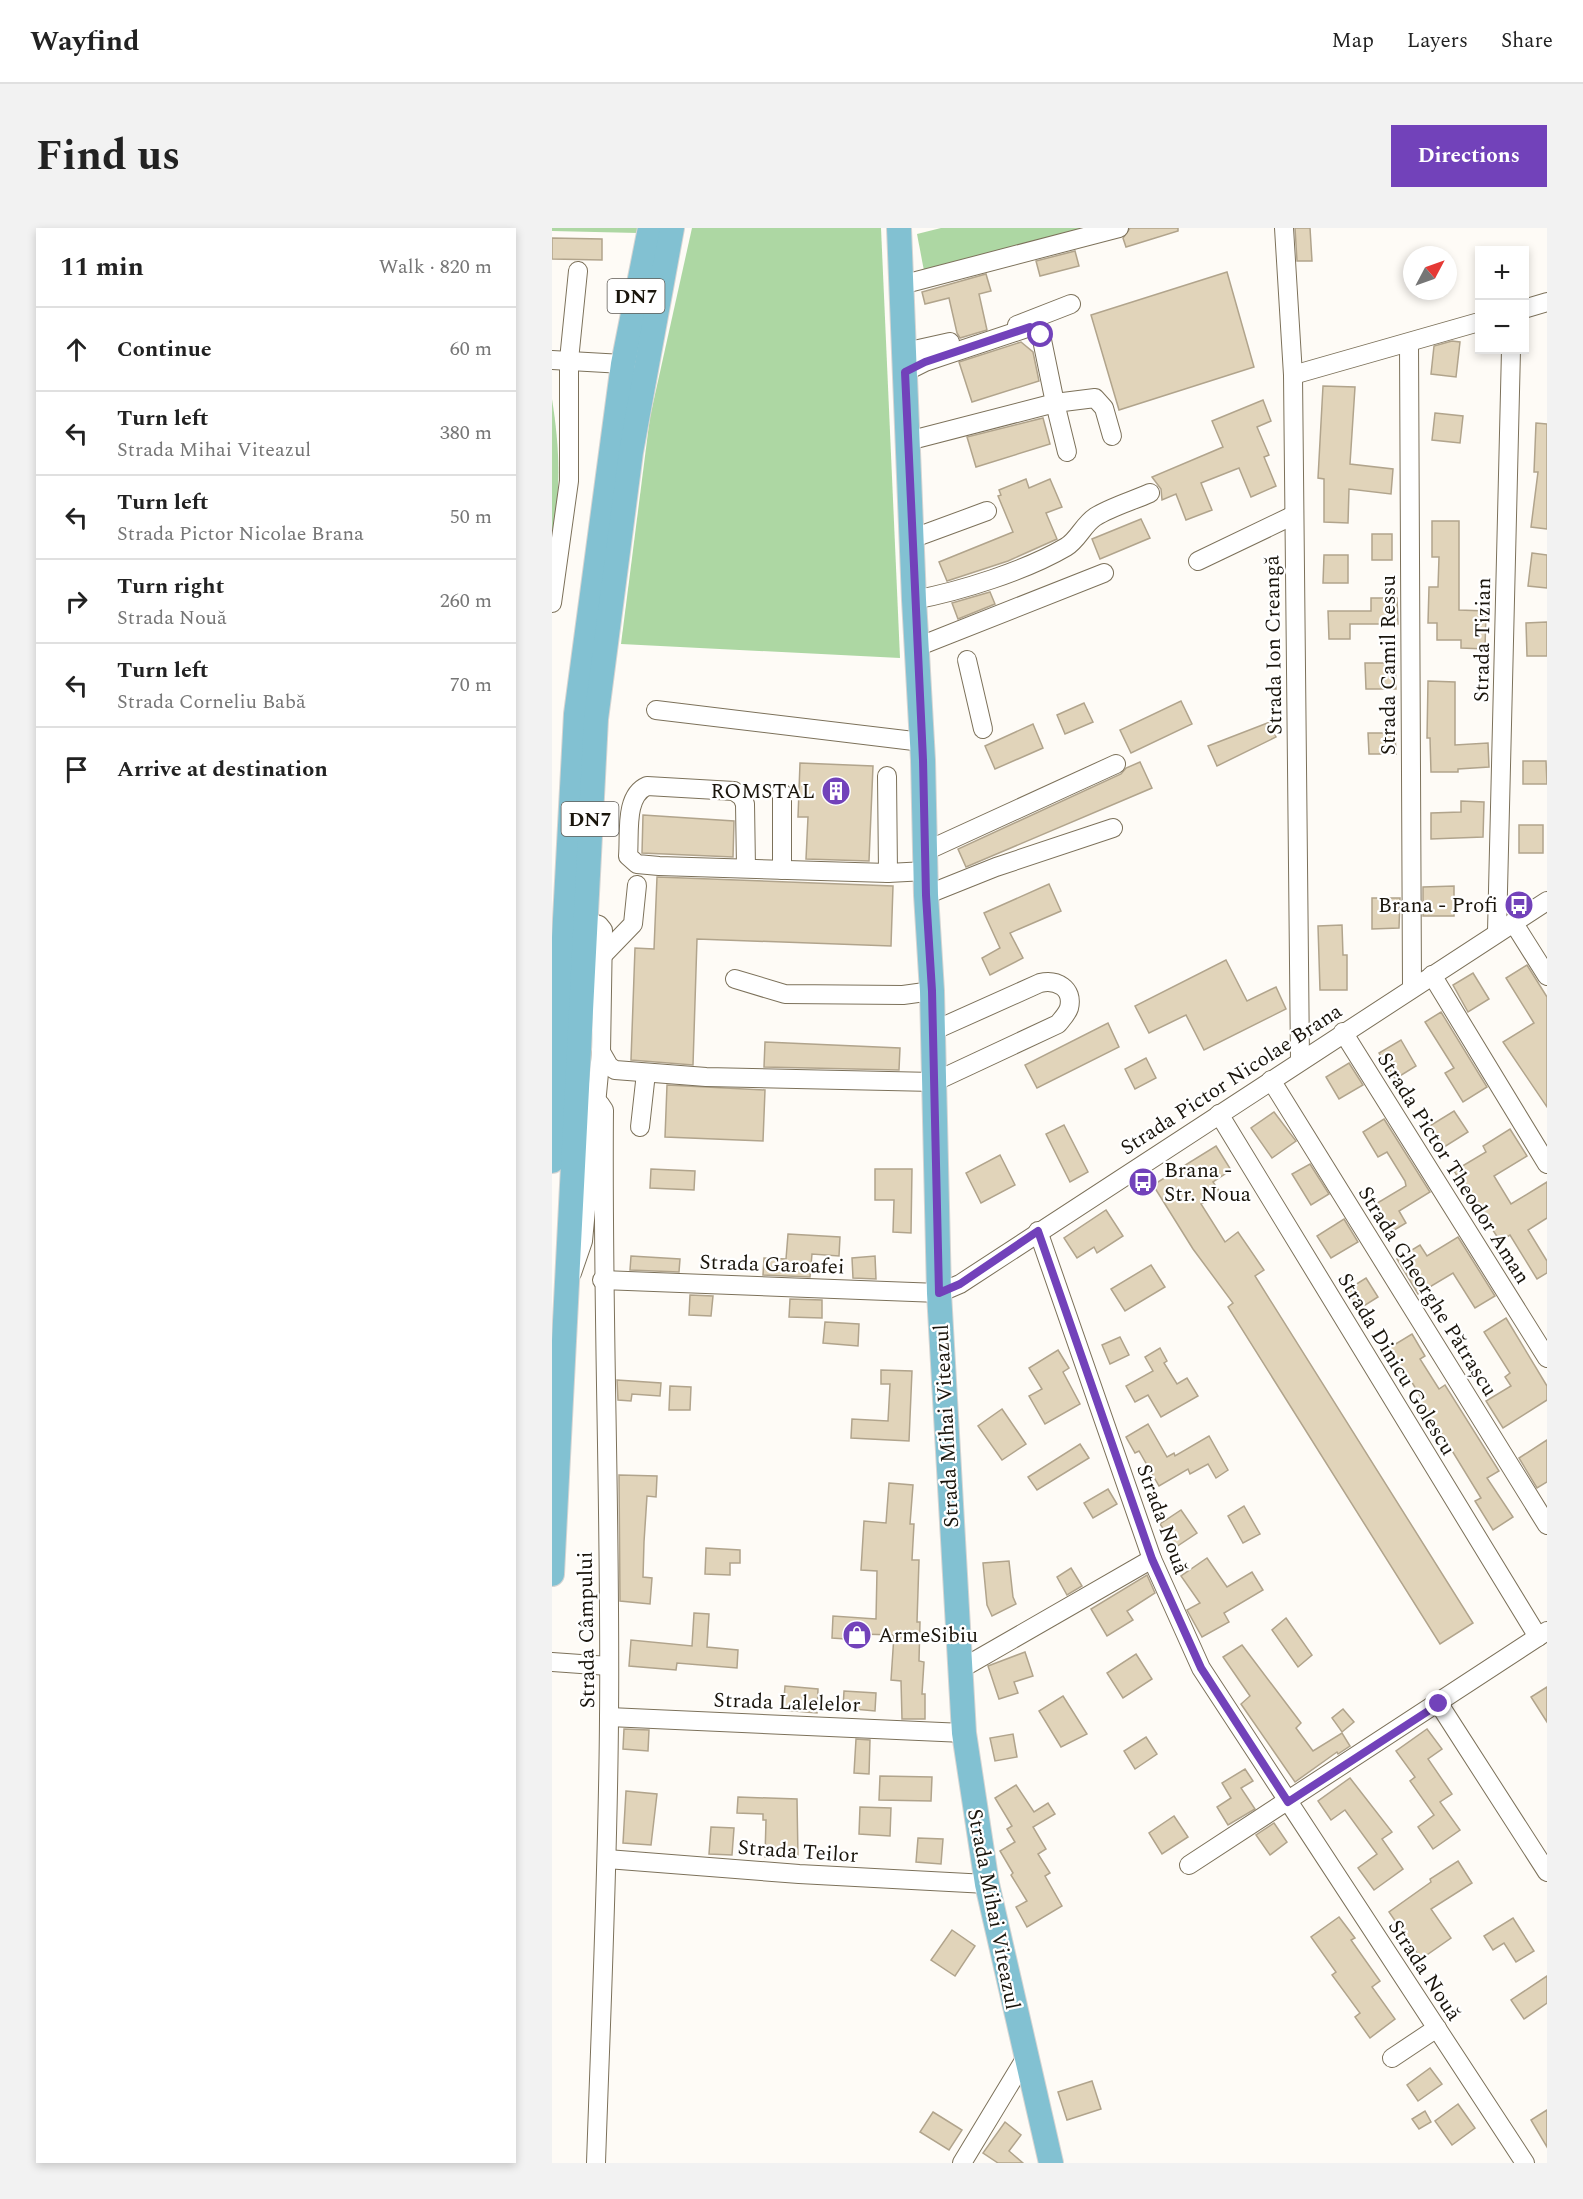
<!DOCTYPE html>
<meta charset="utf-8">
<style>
:root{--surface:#fff;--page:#f2f2f2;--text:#222;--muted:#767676;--line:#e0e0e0;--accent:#7242ba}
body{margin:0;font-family:Spectral,serif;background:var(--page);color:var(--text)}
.controls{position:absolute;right:18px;top:18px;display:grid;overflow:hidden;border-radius:0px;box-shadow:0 3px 9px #0003}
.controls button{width:54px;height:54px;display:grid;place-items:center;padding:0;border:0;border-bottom:2px solid var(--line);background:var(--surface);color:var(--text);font:30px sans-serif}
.compass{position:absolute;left:851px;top:18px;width:54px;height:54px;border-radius:50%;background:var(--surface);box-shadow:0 3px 9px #0003;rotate:49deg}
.stop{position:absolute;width:18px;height:18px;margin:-14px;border:4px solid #7242ba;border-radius:50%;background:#fff}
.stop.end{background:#7242ba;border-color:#fff;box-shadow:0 2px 6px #0008}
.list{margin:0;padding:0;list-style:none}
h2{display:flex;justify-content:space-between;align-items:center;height:78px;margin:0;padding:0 24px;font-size:26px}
h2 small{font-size:20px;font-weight:400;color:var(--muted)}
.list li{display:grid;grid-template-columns:39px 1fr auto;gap:18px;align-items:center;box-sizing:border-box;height:84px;padding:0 24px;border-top:2px solid var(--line)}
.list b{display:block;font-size:22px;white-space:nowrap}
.list p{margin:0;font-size:20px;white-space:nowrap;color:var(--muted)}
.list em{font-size:20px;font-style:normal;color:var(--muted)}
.icon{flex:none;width:33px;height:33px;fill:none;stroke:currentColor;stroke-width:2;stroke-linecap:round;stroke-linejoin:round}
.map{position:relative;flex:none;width:995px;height:1935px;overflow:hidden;border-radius:0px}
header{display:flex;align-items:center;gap:36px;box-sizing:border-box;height:84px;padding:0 30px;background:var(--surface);border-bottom:2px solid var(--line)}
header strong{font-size:28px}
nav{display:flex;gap:33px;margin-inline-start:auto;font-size:21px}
.intro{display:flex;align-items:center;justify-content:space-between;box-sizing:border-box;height:144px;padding:0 36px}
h1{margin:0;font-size:42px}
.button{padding:15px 27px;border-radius:0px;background:var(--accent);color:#fff;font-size:21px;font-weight:700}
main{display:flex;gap:36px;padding:0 36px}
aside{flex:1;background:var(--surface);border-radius:0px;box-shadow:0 3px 9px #0003}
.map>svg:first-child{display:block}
.green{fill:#add7a3}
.building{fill:#e1d4ba;stroke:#b1a48c;stroke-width:1.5}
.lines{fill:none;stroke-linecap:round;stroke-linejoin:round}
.minor-casing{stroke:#7c715a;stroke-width:20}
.major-casing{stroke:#d6d5d3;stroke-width:26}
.minor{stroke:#fff;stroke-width:18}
.major{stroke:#82c1d2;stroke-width:24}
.route{stroke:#7242ba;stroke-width:8}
.labels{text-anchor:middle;stroke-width:4.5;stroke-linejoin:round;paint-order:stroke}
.shield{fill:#fff;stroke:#5f5b55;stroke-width:1.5}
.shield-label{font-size:20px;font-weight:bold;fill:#1a150c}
.street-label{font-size:21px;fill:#1a150c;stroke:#fff}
.poi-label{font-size:21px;fill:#1a150c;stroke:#fff;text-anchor:end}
</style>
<header>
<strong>Wayfind</strong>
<nav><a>Map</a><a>Layers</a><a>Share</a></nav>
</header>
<div class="intro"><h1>Find us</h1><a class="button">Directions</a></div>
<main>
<aside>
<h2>11 min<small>Walk · 820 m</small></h2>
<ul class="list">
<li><svg class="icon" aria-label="ahead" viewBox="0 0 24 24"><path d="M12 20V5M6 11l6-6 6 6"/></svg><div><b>Continue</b></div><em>60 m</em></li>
<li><svg class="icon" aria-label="left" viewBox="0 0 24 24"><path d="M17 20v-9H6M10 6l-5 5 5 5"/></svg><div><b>Turn left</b><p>Strada Mihai Viteazul</p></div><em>380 m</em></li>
<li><svg class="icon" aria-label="left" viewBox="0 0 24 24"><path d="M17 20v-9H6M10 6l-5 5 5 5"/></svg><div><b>Turn left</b><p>Strada Pictor Nicolae Brana</p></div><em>50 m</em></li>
<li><svg class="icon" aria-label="right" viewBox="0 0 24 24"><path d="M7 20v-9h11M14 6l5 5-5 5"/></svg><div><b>Turn right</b><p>Strada Nouă</p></div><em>260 m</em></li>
<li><svg class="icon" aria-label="left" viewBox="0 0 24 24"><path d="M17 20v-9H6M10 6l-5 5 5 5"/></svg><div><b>Turn left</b><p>Strada Corneliu Babă</p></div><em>70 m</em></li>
<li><svg class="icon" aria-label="arrive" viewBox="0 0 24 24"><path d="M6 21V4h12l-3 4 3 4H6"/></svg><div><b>Arrive at destination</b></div></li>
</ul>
</aside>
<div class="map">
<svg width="995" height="1935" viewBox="0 0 995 1935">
<rect width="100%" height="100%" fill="#fefbf6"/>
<g class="green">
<path d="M0 0H87L86 5 0 3Z"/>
<path d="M140 0H329L348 430 69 416 98 189Z"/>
<path d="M389 0H553L373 48 365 6Z"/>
<path d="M0 171C7 215 10 262 0 305Z"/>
</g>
<g class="building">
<path d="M578 0H626V3L574 19 571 10Z"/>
<path d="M743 0H758L760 33H745Z"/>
<path d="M0 10 50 11V32L0 31Z"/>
<path d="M523 23 527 38 488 48 484 33Z"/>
<path d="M675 44 702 139 567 182 539 87Z"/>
<path d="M434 46 439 63 427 66 435 102 408 110 405 105 397 70 373 76 370 64Z"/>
<path d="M900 113 908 114 904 149 879 146 882 118Z"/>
<path d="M469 114 481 124 487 153 420 174 407 134Z"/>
<path d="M771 158 803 159 798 236 841 241 839 266 797 261 796 295 772 294V251L766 250Z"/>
<path d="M711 172 719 193 705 199 717 227 712 229 724 258 699 269 687 240 649 255 660 282 634 292 624 266 610 272 609 261 600 249 671 219 660 193Z"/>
<path d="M883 185 911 188 908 215 880 212Z"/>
<path d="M491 190 498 216 424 239 415 209Z"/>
<path d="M984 195 995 196V301L979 299 986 244H982Z"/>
<path d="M474 251 477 260 498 251 510 279 494 285 505 311 456 333 395 353 387 334 461 304 446 268 449 267 447 262Z"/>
<path d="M589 291 598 310 548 331 540 311Z"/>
<path d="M880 293H907V382L934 383 933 421 909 420V412H885V395H876L877 359H886L887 329H880Z"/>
<rect x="820" y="306" width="20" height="26"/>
<path d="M980 325 995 327V360L976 358Z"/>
<path d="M772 327H796V355H771Z"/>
<path d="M438 364 443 376 406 391 400 375Z"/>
<path d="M819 370H845L846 396H798V411H777L776 383H819Z"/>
<path d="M995 394V428H975L974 395Z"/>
<path d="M813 435H843L844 461H814Z"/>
<path d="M876 453 903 454V517L936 515 937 539 906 541V544H879L878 510H875Z"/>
<path d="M629 473 640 496 579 525 568 502Z"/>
<path d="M532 475 541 494 513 506 505 487Z"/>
<path d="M718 494 724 509 665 538 656 518Z"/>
<path d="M481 496 491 520 443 541 433 518Z"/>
<path d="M816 505H843L844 526H817Z"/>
<path d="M971 533H994L995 556H971Z"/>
<path d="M588 534 600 560 414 639 406 621 569 546 574 540Z"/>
<path d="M248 535 321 538 317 633 254 631 256 589H246Z"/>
<path d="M909 573 932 574 931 609 879 611V585L909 584Z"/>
<path d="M91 587 182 593 181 629 90 625Z"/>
<rect x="967" y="597" width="24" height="28"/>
<path d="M105 649 341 658 339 718 145 711 141 837 79 832 83 720 102 721Z"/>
<path d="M497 656 509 683 458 705 471 730 438 747 430 730 448 720 432 685Z"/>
<path d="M902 658V688H871V659Z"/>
<path d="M820 670H848L847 700 820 701Z"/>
<path d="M790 697 791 727H795V762H768L766 698Z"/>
<path d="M674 732 695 773 724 759 734 781 652 822 634 787 597 805 583 778Z"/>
<path d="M975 737 995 769V879L951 814 982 795 954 750Z"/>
<path d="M921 745 937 771 916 784 901 757Z"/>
<path d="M889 784 935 859 911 874 893 845 902 840 873 794Z"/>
<path d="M556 795 567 819 485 860 473 837Z"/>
<path d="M849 812 864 838 843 851 827 825Z"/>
<path d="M213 814 348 820 347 842 212 839Z"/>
<path d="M594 830 604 850 583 861 573 841Z"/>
<path d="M797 835 811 857 787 871 774 849Z"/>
<path d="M115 857 213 862 211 913 113 909Z"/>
<path d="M902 883 916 904 889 921 876 899Z"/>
<path d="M722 884 744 913 720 930 699 900Z"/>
<path d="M832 891 878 964 847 983 854 995 839 1004 822 977 854 958 853 953 835 924 826 929 811 904Z"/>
<path d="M512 897 536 944 518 954 494 906Z"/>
<path d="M958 901 975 928 942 948 959 976 995 954V990L976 1002 995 1033V1045L985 1051 958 1007 948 1013 902 943 934 924 931 918Z"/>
<path d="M664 918 679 942 661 954 668 964 649 976 673 1014 686 1004 712 1042 703 1048 921 1395 888 1416 676 1079 681 1075 641 1021 601 957Z"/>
<path d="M448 927 463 957 429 975 414 945Z"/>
<path d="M758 936 777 966 759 977 740 946Z"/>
<path d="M99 941 143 943 142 962 98 960Z"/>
<path d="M323 941H360L359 1005 341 1004 342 972H323Z"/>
<path d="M554 982 571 1008 545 1025 542 1019 525 1030 512 1010Z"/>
<path d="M792 991 806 1014 779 1030 765 1008Z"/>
<path d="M236 1006 288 1009 287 1028 260 1026 258 1049 211 1047 212 1030 234 1031Z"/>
<path d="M906 1009 943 1068 923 1080 901 1045 866 1066 845 1031 868 1017 875 1028Z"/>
<path d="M79 1028 128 1031 127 1044 78 1042Z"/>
<path d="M323 1028 324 1051 301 1050 300 1030Z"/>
<path d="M599 1037 613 1059 573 1083 559 1061Z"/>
<path d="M814 1050 826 1069 807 1081 795 1062Z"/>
<path d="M138 1067 161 1068 159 1088 137 1087Z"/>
<path d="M238 1071 270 1072V1090L237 1089Z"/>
<path d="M954 1090 995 1158V1172L951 1200 934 1173 959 1158 953 1149 958 1145 932 1104Z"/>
<path d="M273 1094 307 1096 306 1118 271 1115Z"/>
<path d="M860 1106 873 1128 868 1131 887 1161 893 1157 947 1243 935 1250 961 1289 941 1302 923 1273 929 1270 885 1198 880 1202 863 1176 870 1171 852 1141 846 1145 832 1123Z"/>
<path d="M568 1109 577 1127 558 1136 550 1117Z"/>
<path d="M608 1120 615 1133 612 1135 625 1156 635 1150 646 1168 609 1189 596 1167 583 1174 574 1158 601 1143 593 1129Z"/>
<path d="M506 1122 517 1140 511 1144 528 1176 493 1196 477 1168 490 1161 477 1140Z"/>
<path d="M329 1142 360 1143 357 1213 299 1210 300 1191 336 1193 338 1156H329Z"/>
<path d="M65 1152 109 1155 108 1168 80 1166 79 1173 66 1172Z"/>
<path d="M118 1158 139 1159 138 1182H117Z"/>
<path d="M450 1181 474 1216 450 1232 426 1198Z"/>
<path d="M596 1196 615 1229 622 1225 623 1228 657 1208 676 1242 664 1250 656 1236 638 1246 636 1241 607 1258 587 1223 583 1225 574 1209Z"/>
<path d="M995 1212V1254L985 1260 967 1230Z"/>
<path d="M528 1216 537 1230 485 1262 476 1249Z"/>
<path d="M67 1247 105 1248 104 1269 95 1268 92 1314 91 1349 100 1350 98 1376 68 1373Z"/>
<path d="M337 1255 361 1257 358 1296H362L360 1332H367L365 1394H368L367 1433 372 1434 370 1466H373V1491H350L349 1453 339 1452 342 1407 308 1406V1412L280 1410 281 1388 324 1391 325 1343 309 1342 312 1293 334 1295Z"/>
<path d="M556 1261 565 1276 541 1290 532 1275Z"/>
<path d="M692 1278 708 1306 691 1315 676 1288Z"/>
<path d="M629 1282 645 1305 624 1319 608 1296Z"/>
<path d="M154 1320 188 1322V1335H178V1347L153 1346Z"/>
<path d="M655 1330 675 1359 700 1344 711 1362 672 1385 677 1394 650 1409 635 1382 648 1375 629 1348Z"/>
<path d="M457 1333 461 1369 464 1376 440 1388 435 1377 431 1335Z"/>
<path d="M519 1340 530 1358 515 1367 505 1349Z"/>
<path d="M595 1347 603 1365 575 1383 581 1392 555 1408 539 1381Z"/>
<path d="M142 1385 157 1386 155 1419 186 1422 185 1440 125 1435 124 1442 77 1438 79 1412 140 1418Z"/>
<path d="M734 1390 760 1427 746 1439 720 1402Z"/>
<path d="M690 1417 749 1495 744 1500 761 1523 790 1505 798 1518 786 1526 785 1524 743 1554 689 1476 698 1468 671 1429Z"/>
<path d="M473 1424 481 1448 462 1454 466 1465 447 1471 436 1438Z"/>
<path d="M584 1426 600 1451 571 1470 555 1445Z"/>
<path d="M233 1458 266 1461 265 1485 231 1482Z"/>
<path d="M995 1459V1494L979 1469Z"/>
<path d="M292 1463 324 1465 323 1483 291 1480Z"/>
<path d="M511 1468 535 1506 509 1519 487 1483Z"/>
<path d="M791 1481 802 1494 790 1504 780 1490Z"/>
<path d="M72 1501 97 1502 96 1523 71 1521Z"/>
<path d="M875 1501 890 1521 876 1531 900 1566 888 1574 908 1602 881 1621 866 1599 882 1587 858 1553 863 1549 844 1523Z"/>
<path d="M461 1506 465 1529 443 1533 438 1510Z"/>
<path d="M594 1509 605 1526 583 1541 572 1523Z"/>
<path d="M304 1511 318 1512 317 1546 302 1545Z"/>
<path d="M693 1541 701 1553 689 1560 703 1581 676 1597 665 1579 679 1570 670 1555Z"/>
<path d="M328 1548 380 1549 379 1573 327 1572Z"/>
<path d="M798 1550 840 1604 830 1611 851 1641 822 1662 806 1640 825 1626 793 1582 779 1592 766 1573Z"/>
<path d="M464 1557 482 1584 496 1575 503 1586 481 1599 494 1621 486 1626 498 1645 493 1648 510 1678 475 1699 464 1679 475 1673 459 1647 461 1645 448 1623 463 1614 455 1601 460 1598 443 1570Z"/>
<path d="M74 1563 105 1566 99 1617 71 1615Z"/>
<path d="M186 1569 245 1571 246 1630 213 1629 214 1592H211V1586L185 1585Z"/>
<path d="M308 1579 339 1580 338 1608 307 1606Z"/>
<path d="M622 1588 636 1609 610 1626 597 1605Z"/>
<path d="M722 1595 735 1614 718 1627 704 1607Z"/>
<path d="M159 1599 182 1600 180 1627 157 1626Z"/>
<path d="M366 1610 391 1611 389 1636 364 1634Z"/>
<path d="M906 1633 920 1655 879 1681 899 1710 869 1731 837 1684 879 1654 878 1651Z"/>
<path d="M787 1689 803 1710 799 1712 828 1753 820 1759 843 1791 818 1810 803 1789 808 1785 780 1747 784 1744 759 1709Z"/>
<path d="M961 1690 982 1723 964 1734 952 1715 941 1722 932 1708Z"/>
<path d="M400 1702 423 1718 403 1748 379 1732Z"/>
<path d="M995 1748V1775L972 1791 959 1772Z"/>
<path d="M878 1840 890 1856 866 1873 855 1857Z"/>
<path d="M540 1853 549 1881 515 1892 506 1864Z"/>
<path d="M906 1876 923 1900 900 1917 883 1893Z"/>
<path d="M995 1882V1919L979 1892Z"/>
<path d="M873 1883 879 1894 867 1901 860 1891Z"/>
<path d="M381 1884 410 1902 397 1922 368 1904Z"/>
<path d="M453 1894 469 1907 457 1923 471 1935H446L431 1925Z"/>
</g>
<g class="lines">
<g class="minor-casing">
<g id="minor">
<path d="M732 0 741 147 748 833"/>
<path d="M349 57 567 0"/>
<path d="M972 81 995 74"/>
<path d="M465 97 519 76"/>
<path d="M857 115 860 759"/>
<path d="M353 124 398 114"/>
<path d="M0 132 71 136"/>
<path d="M353 144 373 134 478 99 489 107 503 175 356 213"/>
<path d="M741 147 927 94"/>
<path d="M515 224 503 175 543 170 552 180 560 208"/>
<path d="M359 311 435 283"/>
<path d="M646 333 742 287"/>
<path d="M362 372C409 363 473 343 514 319 526 312 531 297 543 289 559 279 580 273 598 265"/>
<path d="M0 375 17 253V132L26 43"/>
<path d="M365 419 552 345"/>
<path d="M415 432 431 501"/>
<path d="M104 482 370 514"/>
<path d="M335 548 336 645"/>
<path d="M374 623 564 536"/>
<path d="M194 640 193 576 190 569 182 563 95 558C72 568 78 606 76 628L85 636 107 638 336 645 374 643"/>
<path d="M230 642V565"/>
<path d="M374 667 444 639 561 600"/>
<path d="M32 692 47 697 51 702 49 824 57 838 63 842 154 849 382 854 506 796C510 791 515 786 517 780 522 760 504 751 488 755L381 803"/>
<path d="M961 694 995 748"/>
<path d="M945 704 959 122"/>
<path d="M52 726 81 696 85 657"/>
<path d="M880 747 995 936"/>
<path d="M183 751 233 766 351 767 380 763"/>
<path d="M791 804 995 1130"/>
<path d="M719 852 995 1297"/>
<path d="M42 874 48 876 52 882C50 1085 59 1288 57 1490 56 1639 49 1787 44 1935"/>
<path d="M667 886 986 1409"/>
<path d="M88 899 94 845"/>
<path d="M486 1003 600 1331 649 1440 973 1935"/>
<path d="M20 1045 31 1013 49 824"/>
<path d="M50 1052 387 1065 408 1056 995 673"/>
<path d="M0 1434 57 1438"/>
<path d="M407 1442 600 1331"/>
<path d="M887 1476 995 1644"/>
<path d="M57 1489 412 1505"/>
<path d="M55 1631 247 1646 435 1656"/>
<path d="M637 1637 995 1403"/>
<path d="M840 1830 885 1800"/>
<path d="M410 1935 473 1831"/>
</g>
</g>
<g class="major-casing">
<g id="major">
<path d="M347 0 362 372 371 532 374 667 380 763 387 1065 412 1505 435 1656 499 1935"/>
<path d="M0 933 24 486 71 136 98 0"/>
<path d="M0 1346 44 491 79 224 120 0"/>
</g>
</g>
<use href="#minor" class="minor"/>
<use href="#major" class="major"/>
</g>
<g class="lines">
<path class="route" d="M489 107 478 99 373 134 353 144 371 532 374 667 380 763 387 1065 408 1056 486 1003 600 1331 649 1440 736 1574 887 1476"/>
</g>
<defs>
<g id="building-disc" transform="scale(1.5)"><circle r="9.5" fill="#7242ba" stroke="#fff"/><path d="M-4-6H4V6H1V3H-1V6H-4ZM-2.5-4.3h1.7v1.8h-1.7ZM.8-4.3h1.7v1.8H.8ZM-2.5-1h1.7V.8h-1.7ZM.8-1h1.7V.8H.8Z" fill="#fff"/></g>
<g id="bus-disc" transform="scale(1.5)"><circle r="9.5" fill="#7242ba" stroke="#fff"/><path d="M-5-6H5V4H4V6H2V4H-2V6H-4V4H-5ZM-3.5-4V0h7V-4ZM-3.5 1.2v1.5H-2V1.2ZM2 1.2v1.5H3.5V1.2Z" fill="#fff"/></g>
<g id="shop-disc" transform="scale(1.5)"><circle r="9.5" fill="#7242ba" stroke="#fff"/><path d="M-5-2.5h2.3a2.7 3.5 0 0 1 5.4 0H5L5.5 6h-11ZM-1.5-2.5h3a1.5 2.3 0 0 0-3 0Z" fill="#fff"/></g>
</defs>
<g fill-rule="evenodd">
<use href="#building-disc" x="284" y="563"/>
<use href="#bus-disc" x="967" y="677"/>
<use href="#bus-disc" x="591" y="954"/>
<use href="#shop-disc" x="305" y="1407"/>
</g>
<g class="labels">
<g class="shield">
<rect x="55.5" y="51" width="57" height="34" rx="4.5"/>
<rect x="9.5" y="574" width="57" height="34" rx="4.5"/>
</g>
<g class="shield-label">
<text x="84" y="75">DN7</text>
<text x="38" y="598">DN7</text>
</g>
<g class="street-label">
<text transform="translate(930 412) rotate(-89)" y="7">Strada Tizian</text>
<text transform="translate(721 417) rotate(-91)" y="7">Strada Ion Creangă</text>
<text transform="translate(836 437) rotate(-90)" y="7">Strada Camil Ressu</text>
<text transform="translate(679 851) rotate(-33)" y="7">Strada Pictor Nicolae Brana</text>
<text transform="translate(902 940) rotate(58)" y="7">Strada Pictor Theodor Aman</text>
<text transform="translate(220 1036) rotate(2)" y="7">Strada Garoafei</text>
<text transform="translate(876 1063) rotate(58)" y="7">Strada Gheorghe Pătrașcu</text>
<text transform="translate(845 1136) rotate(59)" y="7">Strada Dinicu Golescu</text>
<text transform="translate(394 1198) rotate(-93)" y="7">Strada Mihai Viteazul</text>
<text transform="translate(611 1291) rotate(70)" y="7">Strada Nouă</text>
<text transform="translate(34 1402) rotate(-91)" y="7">Strada Câmpului</text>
<text transform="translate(235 1474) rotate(2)" y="7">Strada Lalelelor</text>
<text transform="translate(246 1623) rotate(4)" y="7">Strada Teilor</text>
<text transform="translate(442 1681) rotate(79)" y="7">Strada Mihai Viteazul</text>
<text transform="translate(873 1742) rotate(57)" y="7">Strada Nouă</text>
</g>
<g class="poi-label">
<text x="263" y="570">ROMSTAL</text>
<text x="946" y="684">Brana - Profi</text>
<text x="612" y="949" text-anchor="start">Brana -<tspan x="612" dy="24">Str. Noua</tspan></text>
<text x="326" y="1414" text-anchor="start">ArmeSibiu</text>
</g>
</g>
</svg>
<div class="controls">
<button>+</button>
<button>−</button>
</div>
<svg class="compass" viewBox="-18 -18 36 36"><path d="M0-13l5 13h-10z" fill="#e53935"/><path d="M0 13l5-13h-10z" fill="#767676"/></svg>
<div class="stop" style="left:489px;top:107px"></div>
<div class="stop end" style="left:887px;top:1476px"></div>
</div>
</main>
